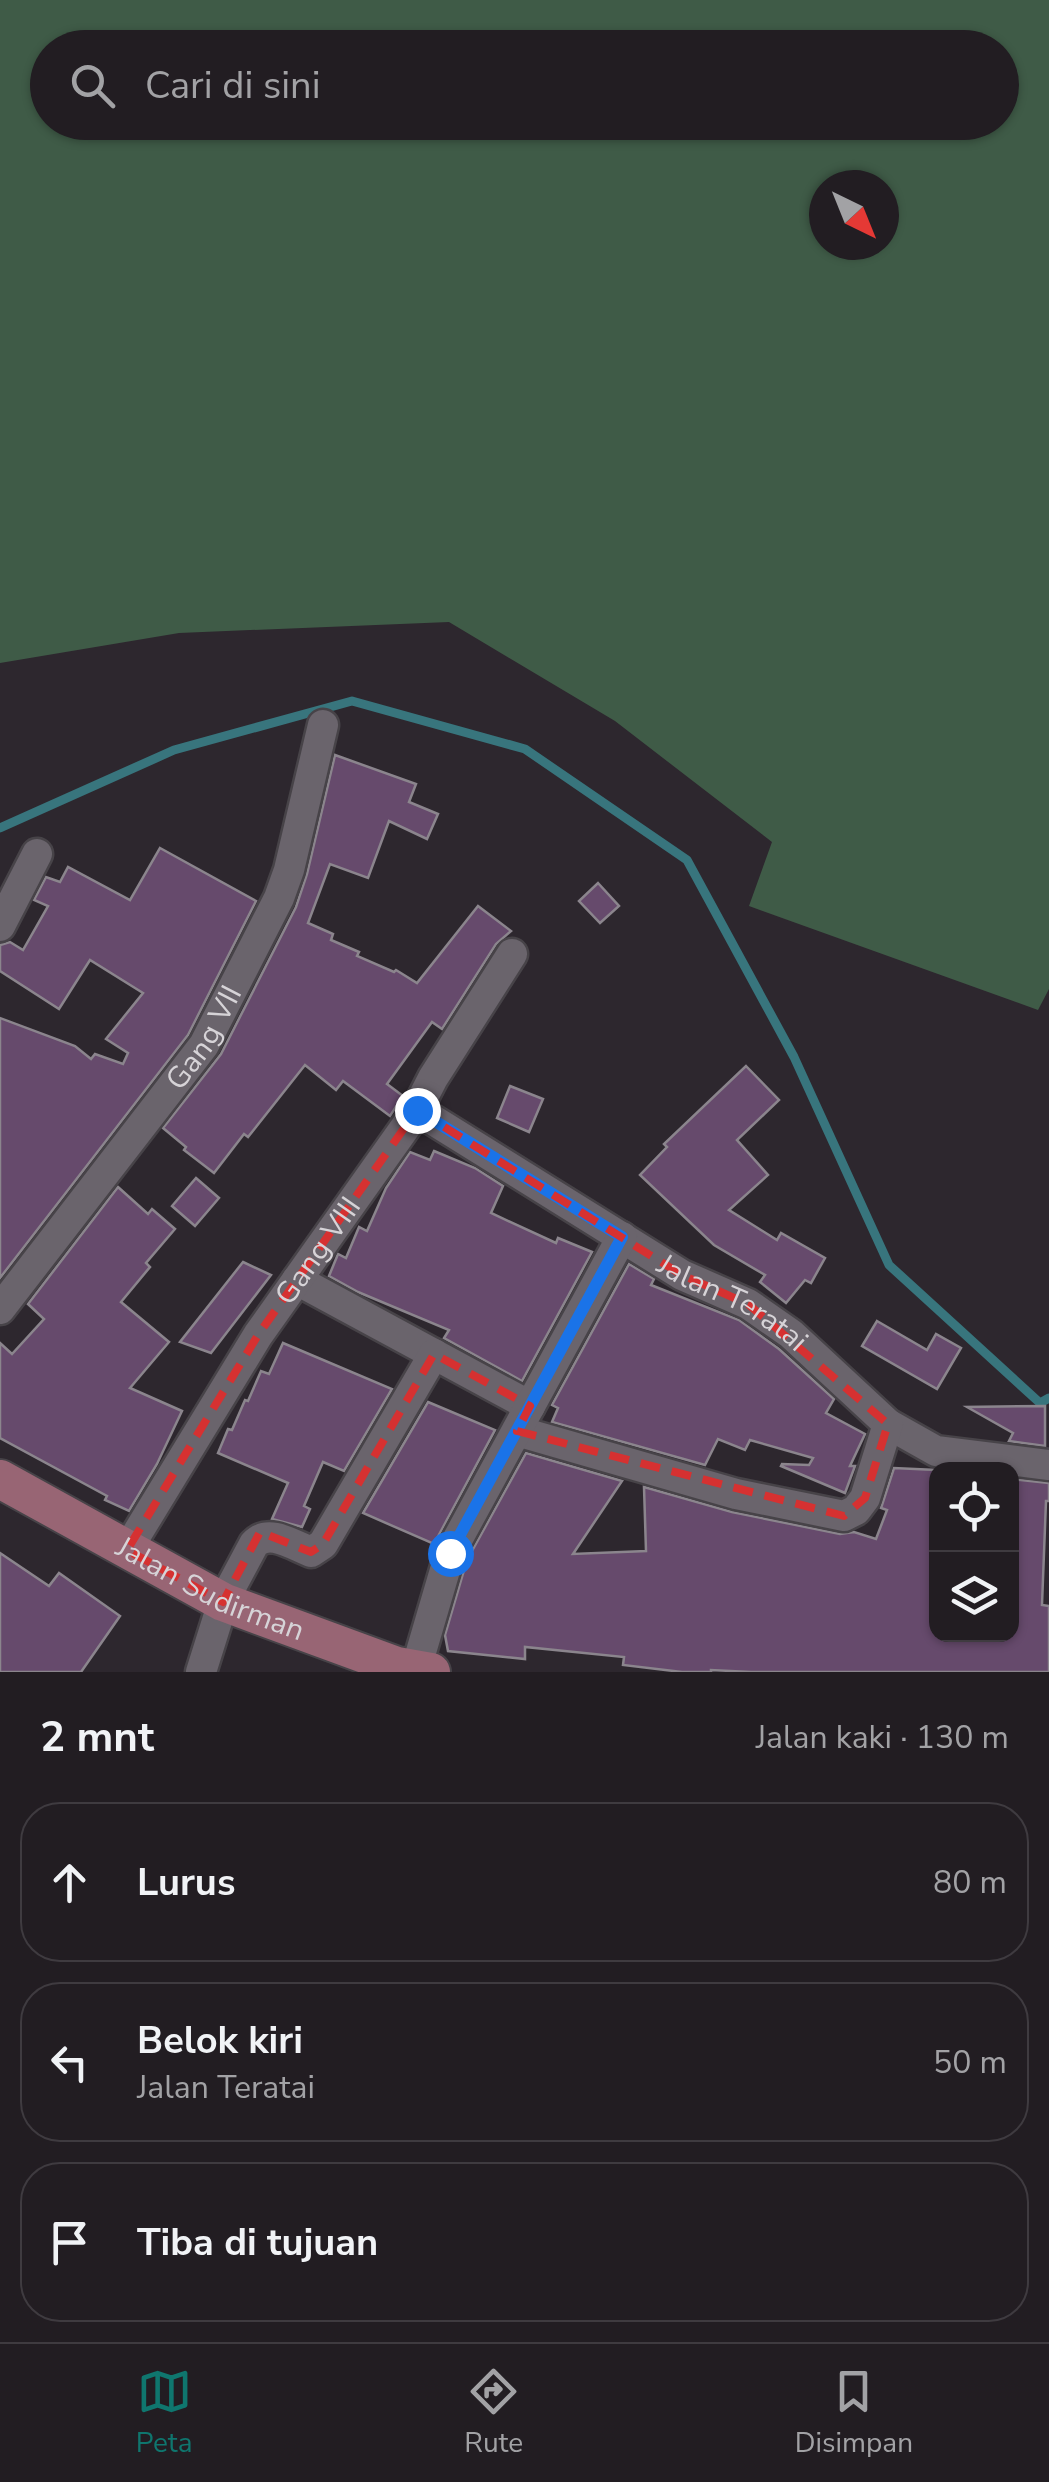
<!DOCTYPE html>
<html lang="id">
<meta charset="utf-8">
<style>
:root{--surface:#221d22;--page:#2e2a2f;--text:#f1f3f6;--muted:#a2a2a5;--line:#3f3b40;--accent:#0f766e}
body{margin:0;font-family:"Nunito Sans",sans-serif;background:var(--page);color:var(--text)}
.controls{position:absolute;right:30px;bottom:30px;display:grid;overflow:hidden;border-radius:20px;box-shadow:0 2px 8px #0004}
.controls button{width:90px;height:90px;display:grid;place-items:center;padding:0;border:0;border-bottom:2px solid var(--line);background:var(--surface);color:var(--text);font:50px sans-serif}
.compass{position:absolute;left:809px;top:170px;width:90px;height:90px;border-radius:50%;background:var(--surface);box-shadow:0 2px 8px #0004;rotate:137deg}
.stop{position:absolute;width:30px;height:30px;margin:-22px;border:8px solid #1a73e8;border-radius:50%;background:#fff}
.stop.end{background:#1a73e8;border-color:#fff;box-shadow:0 2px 10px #0008}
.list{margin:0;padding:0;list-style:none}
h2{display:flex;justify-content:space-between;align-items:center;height:130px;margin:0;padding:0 40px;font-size:42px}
h2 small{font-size:32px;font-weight:400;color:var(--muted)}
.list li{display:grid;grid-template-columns:65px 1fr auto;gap:30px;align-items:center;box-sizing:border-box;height:160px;margin:0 20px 20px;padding:0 20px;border:2px solid var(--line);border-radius:40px}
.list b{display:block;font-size:38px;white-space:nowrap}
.list p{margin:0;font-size:32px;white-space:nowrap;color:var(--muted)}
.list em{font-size:32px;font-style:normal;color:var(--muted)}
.icon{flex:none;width:55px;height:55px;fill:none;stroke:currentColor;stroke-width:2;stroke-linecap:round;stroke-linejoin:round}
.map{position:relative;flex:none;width:1049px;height:1672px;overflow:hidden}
.search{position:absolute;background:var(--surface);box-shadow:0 2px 8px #0004;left:30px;right:30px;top:30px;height:110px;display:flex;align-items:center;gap:25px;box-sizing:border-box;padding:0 35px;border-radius:55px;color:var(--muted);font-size:38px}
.sheet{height:670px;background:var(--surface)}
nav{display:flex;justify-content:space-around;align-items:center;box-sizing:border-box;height:140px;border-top:2px solid var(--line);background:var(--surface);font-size:28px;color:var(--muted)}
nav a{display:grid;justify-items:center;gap:5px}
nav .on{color:var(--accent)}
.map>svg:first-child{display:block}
.green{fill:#3f5b47;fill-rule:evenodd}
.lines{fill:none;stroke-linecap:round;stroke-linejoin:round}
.stream{stroke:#38757d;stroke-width:9}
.building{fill:#664a6c;stroke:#8b858d;stroke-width:2.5}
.minor-casing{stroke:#474348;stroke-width:35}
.major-casing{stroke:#474348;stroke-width:42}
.minor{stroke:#6a646c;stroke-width:30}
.major{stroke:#986574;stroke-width:38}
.route{stroke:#1a73e8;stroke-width:12}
.marked{fill:none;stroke:#d63131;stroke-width:8;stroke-dasharray:20 12;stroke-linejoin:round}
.labels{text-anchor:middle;stroke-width:10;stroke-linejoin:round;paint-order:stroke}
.street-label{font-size:30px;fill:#d6d3d7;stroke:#141114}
</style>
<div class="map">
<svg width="1049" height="1672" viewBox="0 0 1049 1672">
<rect width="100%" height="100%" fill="#2d272e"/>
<path class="green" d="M0 0H1049V989L1038 1010 749 906 772 842 615 721 449 622 179 633 0 663ZM48 48H1002V122H48ZM824 185H884V245H824Z"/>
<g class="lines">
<path class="stream" d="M0 828 174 750 352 701 525 749 687 860 794 1057 889 1265 1040 1403 1049 1398"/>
</g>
<g class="building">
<path d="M335 755 416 784 409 802 438 814 427 839 389 821 368 878 330 864 308 923 333 934 331 940 359 952 357 956 394 972 396 970 417 983 478 906 511 931 496 944 442 1029 432 1022 387 1084 403 1096 390 1116 343 1081 336 1090 305 1065 248 1137 244 1134 214 1173 184 1150 186 1147 163 1128 221 1054 296 907 307 874Z"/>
<path d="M160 848 256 901 188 1035 0 1278V1018L75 1046 91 1059 95 1054 123 1064 128 1053 106 1039 143 993 90 960 59 1009 0 971V945L10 942 23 950 48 906 34 900 46 877 60 882 68 867 130 900Z"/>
<path d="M598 883 619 906 600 923 579 901Z"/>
<path d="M746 1066 779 1100 737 1140 768 1175 729 1210 777 1240 781 1233 825 1258 811 1283 805 1280 786 1303 760 1282 765 1275 714 1245 640 1175 667 1147 664 1144Z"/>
<path d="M510 1086 543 1099 529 1132 497 1118Z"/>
<path d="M434 1151 475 1168 503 1186 491 1213 556 1243 558 1238 592 1252 522 1381 444 1338 449 1330 358 1292 329 1276 338 1254 346 1258 359 1227 367 1231 386 1188 410 1152 430 1160Z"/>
<path d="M196 1178 219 1198 195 1226 172 1206Z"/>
<path d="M118 1187 148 1214 152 1209 175 1229 146 1263 150 1267 121 1302 169 1342 130 1388 182 1411 157 1464 129 1511 105 1500 107 1496 0 1438V1343L12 1354 44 1319 28 1304Z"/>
<path d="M243 1262 271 1275 211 1353 180 1342Z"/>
<path d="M629 1264 654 1279 651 1285 739 1320 779 1349 834 1399 826 1413 865 1434 850 1466H855L845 1493 781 1466 782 1464 809 1465 813 1458 750 1440 745 1450 718 1439 705 1465 552 1422 558 1408 552 1405Z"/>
<path d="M877 1321 927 1350 936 1334 961 1348 937 1389 862 1346Z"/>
<path d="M283 1343 392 1389 344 1471 323 1462 304 1506 310 1509 302 1527 272 1519 288 1483 218 1453 228 1429 232 1430 245 1400 248 1401 261 1371 269 1374Z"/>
<path d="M428 1402 495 1430 434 1544 363 1513Z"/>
<path d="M1045 1406V1446L1009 1441 1013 1433 967 1407Z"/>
<path d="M526 1453 622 1481 573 1554 646 1551 644 1487 732 1512 840 1534 854 1532 876 1539 887 1510 881 1508 894 1468 936 1470V1634H1012V1479L1049 1483V1501H1046L1042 1605 1049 1606V1672H751L711 1670V1672H682L623 1665 624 1657 525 1647V1659L448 1651 445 1635 467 1560Z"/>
<path d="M0 1553 49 1586 59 1573 120 1616 81 1672H0Z"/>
</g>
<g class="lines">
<g class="minor-casing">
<g id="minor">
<path d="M0 926 37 854"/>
<path id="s1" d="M417 1110 682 1275 748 1304 791 1334 888 1424 936 1451 1049 1465"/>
<path d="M297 1280 530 1406"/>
<path id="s2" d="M0 1309 204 1045 279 898 289 870 323 725"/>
<path d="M517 1431 736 1494 844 1516 856 1510 865 1498 888 1424"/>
<path id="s3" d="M127 1550 258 1335 414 1115 433 1078 512 954"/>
<path d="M416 1669 450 1553 622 1237"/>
<path d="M201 1672 223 1602 254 1544C269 1528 293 1545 311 1552L323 1544 434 1354"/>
</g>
</g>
<g class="major-casing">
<g id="major">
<path id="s4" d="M0 1479 223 1602 397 1666 431 1672"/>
</g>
</g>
<use href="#minor" class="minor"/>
<use href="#major" class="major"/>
</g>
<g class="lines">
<path class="route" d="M417 1110 622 1237 450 1553"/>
</g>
<path class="marked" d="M417 1110 682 1275 748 1304 888 1424 865 1498 844 1516 517 1431 530 1406 434 1354 323 1544 311 1552 260 1532 223 1602 127 1550 258 1335Z"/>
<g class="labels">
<g class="street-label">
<text dy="10" stroke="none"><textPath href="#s2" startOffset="340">Gang VII</textPath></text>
<text dy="10" stroke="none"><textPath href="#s3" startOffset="355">Gang VIII</textPath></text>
<text dy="10" stroke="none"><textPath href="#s1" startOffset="370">Jalan Teratai</textPath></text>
<text dy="10" stroke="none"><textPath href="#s4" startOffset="238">Jalan Sudirman</textPath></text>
</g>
</g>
</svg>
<div class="controls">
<button><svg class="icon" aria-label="locate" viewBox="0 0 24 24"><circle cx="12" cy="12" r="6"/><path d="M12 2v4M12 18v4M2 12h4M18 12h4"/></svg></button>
<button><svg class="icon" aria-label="layers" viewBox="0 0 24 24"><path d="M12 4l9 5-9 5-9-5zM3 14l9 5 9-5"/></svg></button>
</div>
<svg class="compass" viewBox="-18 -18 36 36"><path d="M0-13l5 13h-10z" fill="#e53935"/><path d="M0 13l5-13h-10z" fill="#a2a2a5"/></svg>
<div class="stop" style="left:450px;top:1553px"></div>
<div class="stop end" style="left:417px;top:1110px"></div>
<div class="search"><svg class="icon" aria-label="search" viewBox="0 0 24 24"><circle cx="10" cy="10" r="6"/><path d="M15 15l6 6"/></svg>Cari di sini</div>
</div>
<section class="sheet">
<h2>2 mnt<small>Jalan kaki · 130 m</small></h2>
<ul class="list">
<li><svg class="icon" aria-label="ahead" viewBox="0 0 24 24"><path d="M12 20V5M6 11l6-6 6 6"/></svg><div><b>Lurus</b></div><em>80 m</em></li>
<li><svg class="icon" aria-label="left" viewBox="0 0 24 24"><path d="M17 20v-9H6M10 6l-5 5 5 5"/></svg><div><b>Belok kiri</b><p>Jalan Teratai</p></div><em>50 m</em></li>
<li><svg class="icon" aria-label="arrive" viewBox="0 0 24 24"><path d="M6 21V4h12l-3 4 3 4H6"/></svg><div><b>Tiba di tujuan</b></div></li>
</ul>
</section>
<nav>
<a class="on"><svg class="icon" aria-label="map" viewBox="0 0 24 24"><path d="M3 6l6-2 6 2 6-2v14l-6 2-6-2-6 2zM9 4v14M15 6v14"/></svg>Peta</a>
<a><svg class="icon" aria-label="directions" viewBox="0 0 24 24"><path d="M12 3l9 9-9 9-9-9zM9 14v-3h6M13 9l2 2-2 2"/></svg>Rute</a>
<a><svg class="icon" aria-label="saved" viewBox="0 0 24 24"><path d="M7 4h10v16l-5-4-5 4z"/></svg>Disimpan</a>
</nav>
